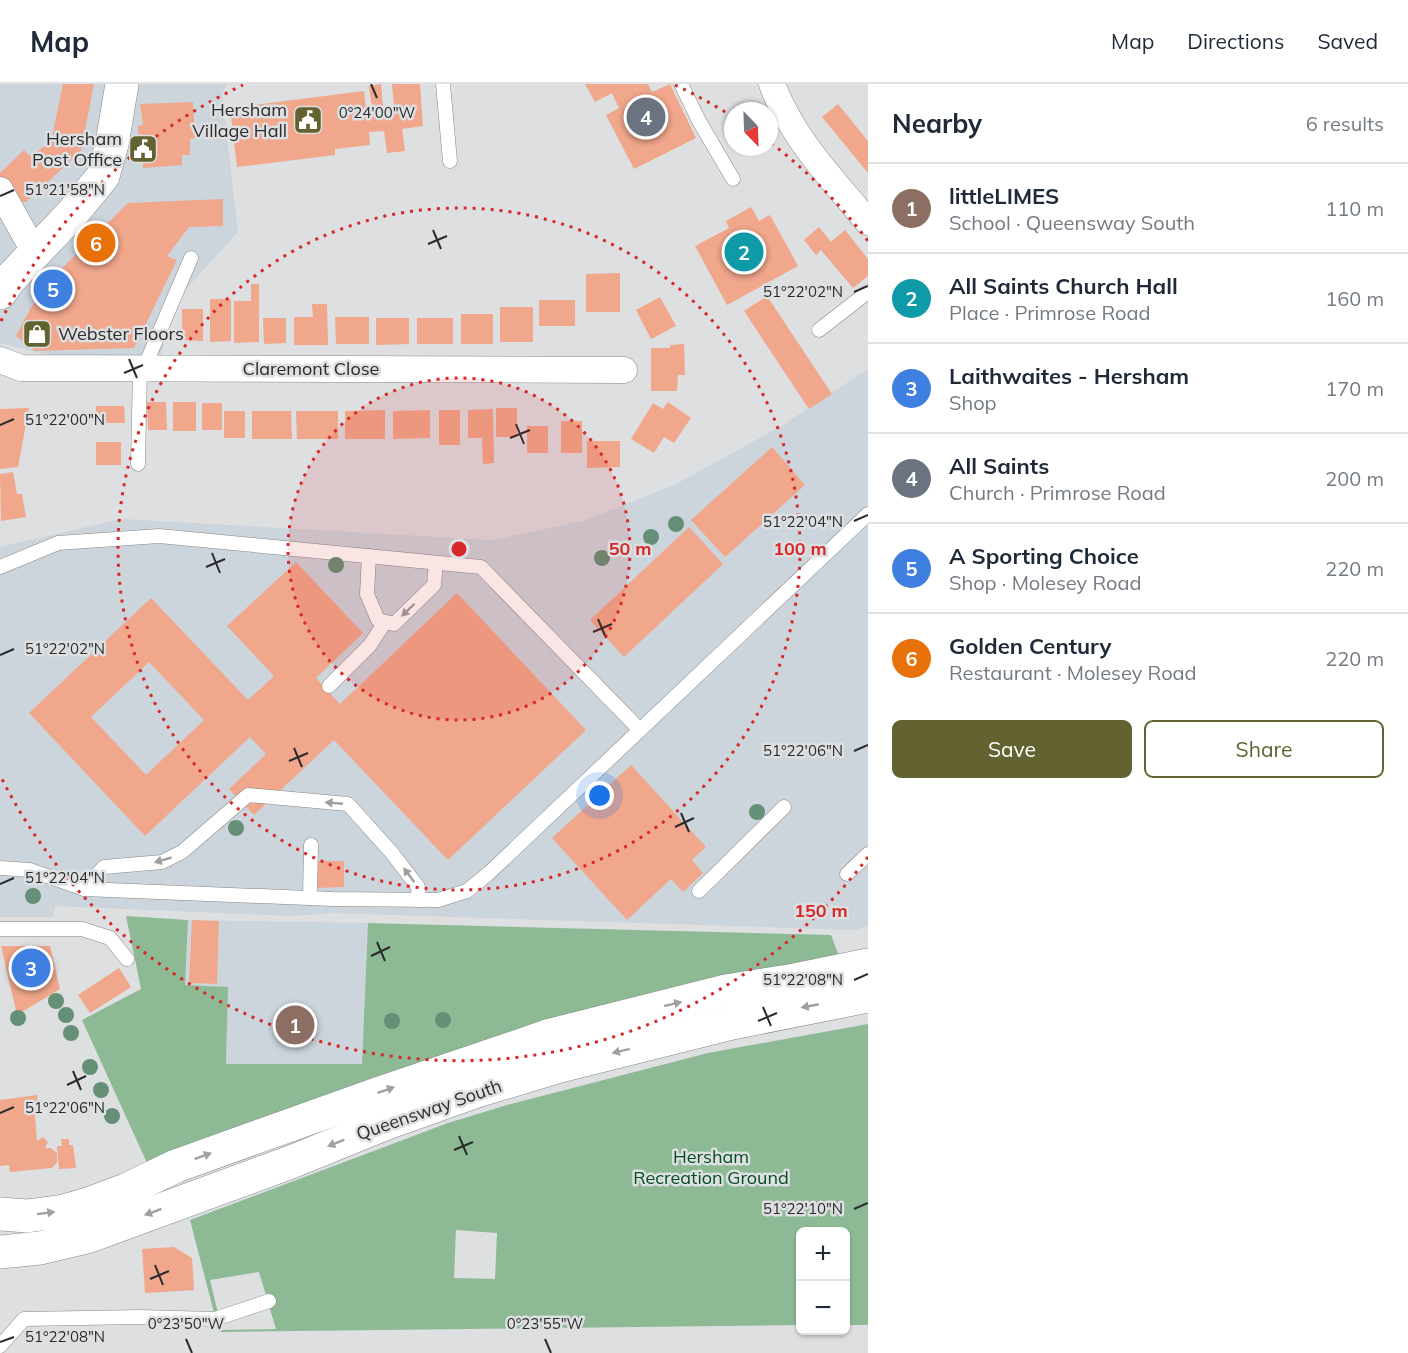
<!DOCTYPE html>
<meta charset="utf-8">
<style>
:root{--surface:#fff;--page:#f2f2f3;--text:#1f2937;--muted:#747a83;--line:#e0e1e3;--accent:#626330}
body{margin:0;font-family:Mulish,sans-serif;background:var(--page);color:var(--text)}
.controls{position:absolute;right:18px;bottom:18px;display:grid;overflow:hidden;border-radius:9px;box-shadow:0 2px 4px #0004}
.controls button{width:54px;height:54px;display:grid;place-items:center;padding:0;border:0;border-bottom:2px solid var(--line);background:var(--surface);color:var(--text);font:30px sans-serif}
.compass{position:absolute;left:724px;top:18px;width:54px;height:54px;border-radius:50%;background:var(--surface);box-shadow:0 2px 4px #0004;rotate:157deg}
.you{position:absolute;left:600px;top:712px;width:21px;height:21px;margin:-15px;border:4px solid #fff;border-radius:50%;background:#1a73e8;box-shadow:0 0 0 9px #1a73e833}
.badge{display:grid;place-items:center;width:39px;height:39px;border-radius:50%;background:var(--accent);color:#fff;font-size:20px;font-weight:700}
.pin{position:absolute;translate:-50% -50%;border:3px solid #fff;box-shadow:0 2px 6px #0006}
.list{margin:0;padding:0;list-style:none}
h2{display:flex;justify-content:space-between;align-items:center;height:78px;margin:0;padding:0 24px;font-size:26px}
h2 small{font-size:20px;font-weight:400;color:var(--muted)}
.list li{display:grid;grid-template-columns:39px 1fr auto;gap:18px;align-items:center;box-sizing:border-box;height:90px;padding:0 24px;border-top:2px solid var(--line)}
.list b{display:block;font-size:22px;white-space:nowrap}
.list p{margin:0;font-size:20px;white-space:nowrap;color:var(--muted)}
.list em{font-size:20px;font-style:normal;color:var(--muted)}
.actions{display:flex;gap:12px;padding:18px 24px}
.actions a{flex:1;padding:14px 0;border:2px solid var(--accent);border-radius:9px;text-align:center;font-size:21px;color:var(--accent)}
.actions .main{background:var(--accent);color:#fff}
.map{position:relative;flex:none;width:868px;height:1269px;overflow:hidden}
header{display:flex;align-items:center;gap:36px;box-sizing:border-box;height:84px;padding:0 30px;background:var(--surface);border-bottom:2px solid var(--line)}
header strong{font-size:28px}
nav{display:flex;gap:33px;margin-inline-start:auto;font-size:21px}
main{display:flex}
aside{flex:1;background:var(--surface)}
.map>svg:first-child{display:block}
.built{fill:#ccd4dc;fill-rule:evenodd}
.green{fill:#8dba95;fill-rule:evenodd}
.building{fill:#f1a78b;fill-rule:evenodd}
.lines{fill:none;stroke-linecap:round;stroke-linejoin:round}
.lane-casing{stroke:#848688;stroke-width:15}
.street-casing{stroke:#848688;stroke-width:27}
.secondary-casing{stroke:#848688;stroke-width:34}
.primary-casing{stroke:#848688;stroke-width:34}
.lane{stroke:#fff;stroke-width:14}
.street{stroke:#fff;stroke-width:26}
.secondary{stroke:#fff;stroke-width:33}
.primary{stroke:#fff;stroke-width:33}
.tree{fill:#658f77}
.oneway{fill:#9fa0a0}
.ticks{fill:none;stroke:#2a2b2c;stroke-width:2}
.ring{fill:none;stroke:#d62828;stroke-width:3;stroke-dasharray:3 6}
.labels{text-anchor:middle;stroke-width:5;stroke-linejoin:round;paint-order:stroke}
.poi-label{font-size:18px;fill:#2a2b2c;stroke:#dddfe1;text-anchor:end}
.street-label{font-size:18px;fill:#2a2b2c;stroke:#dddfe1}
.park-label{font-size:18px;fill:#034e21;stroke:#dddfe1}
.ticks-label{font-size:15px;text-anchor:middle;fill:#2a2b2c;stroke:#dddfe1;stroke-width:5;stroke-linejoin:round;paint-order:stroke}
.centre{fill:#d62828;stroke:#dddfe1;stroke-width:3}
.ring-label{font-size:18px;text-anchor:middle;font-weight:bold;fill:#d62828;stroke:#dddfe1;stroke-width:5;stroke-linejoin:round;paint-order:stroke}
</style>
<header>
<strong>Map</strong>
<nav><a>Map</a><a>Directions</a><a>Saved</a></nav>
</header>
<main>
<div class="map">
<svg width="868" height="1269" viewBox="0 0 868 1269">
<rect width="100%" height="100%" fill="#dddfe1"/>
<g class="built">
<path d="M0 0H227L222 10 238 148 177 215 159 277 51 272 0 259Z"/>
<path d="M868 285V842L856 846 333 829 292 832 55 822 53 833H0V463L121 435 493 456 583 437 676 400 778 344Z"/>
<path d="M188 836 368 839 362 980H226L228 903 185 902ZM219 837 217 900 190 899Z"/>
</g>
<g class="green">
<path d="M126 832 188 836 185 901 228 903 226 980H362L368 839 831 851 840 875 147 1079 82 936 141 905Z"/>
<path d="M868 940V1241H846V1148H800V1241L219 1248 190 1136 448 1039 507 1021 708 969ZM456 1146 497 1149 495 1195 454 1194ZM259 1188 276 1245 222 1246 210 1196Z"/>
</g>
<g class="building">
<path d="M63 0H94L81 67 26 118 12 117 0 94V89L24 66 30 72 51 58Z"/>
<path d="M381 0 383 23 394 22 392 0H420L423 42 402 45 405 67 387 69 384 47 369 48 370 61 335 65V71L237 83 230 24 364 7 366 25H372L369 2Z"/>
<path d="M585 0H648L652 8 670 0 696 54 634 85 606 31 619 24 612 9 595 18Z"/>
<path d="M193 18 195 54 190 55V71H182V81L143 84V73L137 74 135 59 139 58 138 42 143 41 140 20Z"/>
<path d="M838 20 868 57V89L822 33Z"/>
<path d="M223 115V142L189 143 167 172 177 176 134 264 35 267 16 252 30 225 56 190 128 119Z"/>
<path d="M751 123 759 137 770 131 798 182 727 221 695 162 729 144 726 137Z"/>
<path d="M819 143 831 158 845 146 868 175V192L853 204 821 166 816 171 804 156Z"/>
<path d="M620 189V228H586V190Z"/>
<path d="M251 200H259V258L234 259V217H251Z"/>
<path d="M767 212 832 310 809 325 744 227Z"/>
<path d="M660 213 676 242 651 255 636 226Z"/>
<path d="M210 215H231V257L210 258Z"/>
<rect x="539" y="216" width="36" height="26"/>
<path d="M312 220H327L328 261H294V233H313Z"/>
<rect x="500" y="223" width="33" height="35"/>
<path d="M182 225H203V257L182 256Z"/>
<rect x="461" y="230" width="32" height="30"/>
<path d="M335 233H369V260H336Z"/>
<path d="M263 234H286V259L264 260Z"/>
<path d="M376 234H409V260L376 261Z"/>
<rect x="417" y="234" width="36" height="26"/>
<path d="M684 260 685 291H678L677 307H651V264H670V261Z"/>
<path d="M147 318H166L167 346H148Z"/>
<rect x="173" y="318" width="23" height="29"/>
<path d="M668 318 691 334 674 359 664 353 654 369 631 355 653 319 663 325Z"/>
<rect x="202" y="319" width="20" height="27"/>
<path d="M96 322H124L125 339H96Z"/>
<path d="M29 324 18 383 0 385V325Z"/>
<rect x="496" y="324" width="21" height="29"/>
<path d="M493 325 494 379 483 380 482 354H468V326Z"/>
<path d="M385 326V355H345V327Z"/>
<path d="M430 326V354L393 355V327Z"/>
<rect x="439" y="326" width="21" height="35"/>
<rect x="224" y="327" width="21" height="27"/>
<path d="M252 327H291L292 355H252Z"/>
<path d="M296 327H338V355H297Z"/>
<rect x="561" y="337" width="21" height="32"/>
<rect x="527" y="342" width="21" height="27"/>
<path d="M587 357H620V383L587 384Z"/>
<rect x="96" y="358" width="25" height="23"/>
<path d="M772 363 805 401 725 473 691 436Z"/>
<path d="M13 388 17 410H22L26 433 1 437 0 390Z"/>
<path d="M689 443 723 480 624 573 590 536Z"/>
<path d="M296 478 363 549 316 594 340 620 457 509 586 646 448 776 334 656 254 731 229 705 266 670 250 653 145 752 29 629 151 514 248 616 274 592 227 542ZM149 578 204 636 146 691 91 633Z"/>
<path d="M631 681 706 763 692 776 703 789 683 808 671 795 627 836 552 754Z"/>
<path d="M317 777H344V803L317 804Z"/>
<path d="M192 836 219 837 217 900 189 899Z"/>
<path d="M1 862H50L60 905 17 931Z"/>
<path d="M119 884 131 903 90 929 78 911Z"/>
<path d="M37 1011 39 1031H35L37 1057 43 1053 48 1058 45 1064H51L57 1069V1078L52 1084 10 1088 9 1081 0 1082V1016Z"/>
<path d="M61 1055H69V1061H73L76 1084 59 1085 57 1062H62Z"/>
<path d="M174 1163 192 1174 194 1206 145 1209 142 1165Z"/>
</g>
<g class="lines">
<g class="lane-casing">
<g id="lane">
<path d="M443 0 450 77"/>
<path d="M681 0 699 37 733 95"/>
<path d="M819 246 868 208"/>
<path d="M144 284 191 174"/>
<path d="M138 380 140 284"/>
<path d="M369 472 367 510 378 536 394 540 434 501 436 479"/>
<path d="M0 483 58 459 159 452 481 483 639 645"/>
<path d="M329 602 370 561 385 538"/>
<path d="M0 784 30 786 84 805 333 815 438 816 467 807 489 789 868 430"/>
<path d="M847 790 868 770"/>
<path d="M84 805 104 783 162 778 182 768 248 711 348 720 392 769 418 803 419 816"/>
<path d="M699 807 784 723"/>
<path d="M310 814 311 761"/>
<path d="M0 845H82L110 854 127 875"/>
<path d="M0 1262 24 1235 140 1233 215 1235 269 1217"/>
</g>
</g>
<g class="street-casing">
<g id="street">
<path d="M772 0C792 54 832 95 868 138"/>
<path d="M0 106 35 169"/>
<path d="M0 276 21 284 624 286"/>
</g>
</g>
<g class="secondary-casing">
<path id="secondary" d="M0 209 9 196 71 131 103 92 112 60 122 0"/>
</g>
<g class="primary-casing">
<g id="primary">
<path d="M0 1130 27 1132 64 1127 91 1119 126 1106 176 1082 377 1010 551 951 726 907 795 896 868 881"/>
<path d="M0 1168 40 1164 87 1153 291 1078 387 1039 477 1007 560 982 732 939 868 912"/>
</g>
</g>
<use href="#lane" class="lane"/>
<use href="#street" class="street"/>
<use href="#secondary" class="secondary"/>
<use href="#primary" class="primary"/>
</g>
<g class="tree">
<circle cx="676" cy="440" r="8"/>
<circle cx="651" cy="453" r="8"/>
<circle cx="602" cy="474" r="8"/>
<circle cx="336" cy="481" r="8"/>
<circle cx="757" cy="728" r="8"/>
<circle cx="236" cy="744" r="8"/>
<circle cx="33" cy="812" r="8"/>
<circle cx="56" cy="917" r="8"/>
<circle cx="66" cy="931" r="8"/>
<circle cx="18" cy="934" r="8"/>
<circle cx="443" cy="936" r="8"/>
<circle cx="392" cy="937" r="8"/>
<circle cx="71" cy="949" r="8"/>
<circle cx="90" cy="983" r="8"/>
<circle cx="101" cy="1006" r="8"/>
<circle cx="112" cy="1032" r="8"/>
</g>
<defs><path id="oneway-solid" d="M-6-.8H1V-3.2L6.5 0L1 3.2V.8H-6Z" transform="scale(1.5)"/></defs>
<g class="oneway">
<use href="#oneway-solid" transform="translate(408 526) rotate(136)"/>
<use href="#oneway-solid" transform="translate(334 719) rotate(-175)"/>
<use href="#oneway-solid" transform="translate(163 776) rotate(164)"/>
<use href="#oneway-solid" transform="translate(409 791) rotate(-127)"/>
<use href="#oneway-solid" transform="translate(673 920) rotate(-13)"/>
<use href="#oneway-solid" transform="translate(810 922) rotate(169)"/>
<use href="#oneway-solid" transform="translate(621 967) rotate(166)"/>
<use href="#oneway-solid" transform="translate(386 1006) rotate(-19)"/>
<use href="#oneway-solid" transform="translate(336 1059) rotate(158)"/>
<use href="#oneway-solid" transform="translate(203 1072) rotate(-20)"/>
<use href="#oneway-solid" transform="translate(153 1128) rotate(160)"/>
<use href="#oneway-solid" transform="translate(46 1129) rotate(-7)"/>
</g>
<path class="ticks" d="M371 0 377 14M0 112 14 106M433 146 441 165M428 160 447 152M854 208 868 202M129 275 137 294M124 289 143 281M516 340 524 360M0 341 14 335M510 354 530 346M854 437 868 431M212 469 220 489M206 483 225 475M598 535 606 554M593 548 612 540M0 571 14 565M294 664 302 683M854 667 868 661M289 677 308 669M681 729 689 748M675 743 694 734M0 800 14 794M377 858 385 877M371 872 390 863M854 896 868 890M763 923 771 942M758 937 777 929M73 987 81 1006M67 1001 86 992M0 1029 14 1023M459 1052 467 1071M454 1066 473 1058M854 1125 868 1119M155 1181 163 1201M150 1195 169 1187M186 1255 192 1269M545 1255 551 1269M0 1258 14 1253"/>
<circle cx="459" cy="465" r="171" fill="#d62828" fill-opacity=".12"/>
<g class="ring">
<circle cx="459" cy="465" r="171"/>
<circle cx="459" cy="465" r="341"/>
<path d="M868 773A512 512 0 0 1 1 693M1 237A512 512 0 0 1 243 1M675 1A512 512 0 0 1 730 31M771 59A512 512 0 0 1 868 157"/>
</g>
<defs>
<g id="civic-square" transform="scale(1.5)"><rect x="-9" y="-9" width="18" height="18" rx="4" fill="#626330" stroke="#dddfe1"/><path d="M-.6-6.5H3V-4.5H.6V-3L4-1V1h2V6H-6V1h2V-1L-.6-3ZM-1.2 2.5V6h2.4V2.5Z" fill="#fff"/></g>
<g id="shop-square" transform="scale(1.5)"><rect x="-9" y="-9" width="18" height="18" rx="4" fill="#626330" stroke="#dddfe1"/><path d="M-5-2.5h2.3a2.7 3.5 0 0 1 5.4 0H5L5.5 6h-11ZM-1.5-2.5h3a1.5 2.3 0 0 0-3 0Z" fill="#fff"/></g>
</defs>
<g fill-rule="evenodd">
<use href="#civic-square" x="308" y="36"/>
<use href="#civic-square" x="143" y="65"/>
<use href="#shop-square" x="37" y="250"/>
</g>
<g class="labels">
<g class="poi-label">
<text x="287" y="32">Hersham<tspan x="287" dy="21">Village Hall</tspan></text>
<text x="122" y="61">Hersham<tspan x="122" dy="21">Post Office</tspan></text>
<text x="58" y="256" text-anchor="start">Webster Floors</text>
</g>
<g class="street-label">
<text x="311" y="291">Claremont Close</text>
<text transform="translate(429 1026) rotate(-19)" y="6">Queensway South</text>
</g>
<g class="park-label">
<text x="711" y="1079">Hersham<tspan x="711" dy="21">Recreation Ground</tspan></text>
</g>
</g>
<g class="ticks-label">
<text x="377" y="34">0°24'00"W</text>
<text x="65" y="111">51°21'58"N</text>
<text x="803" y="213">51°22'02"N</text>
<text x="65" y="341">51°22'00"N</text>
<text x="803" y="443">51°22'04"N</text>
<text x="65" y="570">51°22'02"N</text>
<text x="803" y="672">51°22'06"N</text>
<text x="65" y="799">51°22'04"N</text>
<text x="803" y="901">51°22'08"N</text>
<text x="65" y="1029">51°22'06"N</text>
<text x="803" y="1130">51°22'10"N</text>
<text x="186" y="1245">0°23'50"W</text>
<text x="545" y="1245">0°23'55"W</text>
<text x="65" y="1258">51°22'08"N</text>
</g>
<circle cx="459" cy="465" r="9" class="centre"/>
<g class="ring-label">
<text x="630" y="471">50 m</text>
<text x="800" y="471">100 m</text>
<text x="821" y="833">150 m</text>
</g>
</svg>
<div class="controls">
<button>+</button>
<button>−</button>
</div>
<svg class="compass" viewBox="-18 -18 36 36"><path d="M0-13l5 13h-10z" fill="#e53935"/><path d="M0 13l5-13h-10z" fill="#747a83"/></svg>
<div class="you"></div>
<div class="pin badge" style="left:295px;top:941px;background:#8d6e63">1</div>
<div class="pin badge" style="left:744px;top:168px;background:#0f9aa8">2</div>
<div class="pin badge" style="left:31px;top:884px;background:#3f7fe0">3</div>
<div class="pin badge" style="left:646px;top:33px;background:#6b7280">4</div>
<div class="pin badge" style="left:53px;top:205px;background:#3f7fe0">5</div>
<div class="pin badge" style="left:96px;top:159px;background:#e8710a">6</div>
</div>
<aside>
<h2>Nearby<small>6 results</small></h2>
<ul class="list">
<li><span class="badge" style="background:#8d6e63">1</span><div><b>littleLIMES</b><p>School · Queensway South</p></div><em>110 m</em></li>
<li><span class="badge" style="background:#0f9aa8">2</span><div><b>All Saints Church Hall</b><p>Place · Primrose Road</p></div><em>160 m</em></li>
<li><span class="badge" style="background:#3f7fe0">3</span><div><b>Laithwaites - Hersham</b><p>Shop</p></div><em>170 m</em></li>
<li><span class="badge" style="background:#6b7280">4</span><div><b>All Saints</b><p>Church · Primrose Road</p></div><em>200 m</em></li>
<li><span class="badge" style="background:#3f7fe0">5</span><div><b>A Sporting Choice</b><p>Shop · Molesey Road</p></div><em>220 m</em></li>
<li><span class="badge" style="background:#e8710a">6</span><div><b>Golden Century</b><p>Restaurant · Molesey Road</p></div><em>220 m</em></li>
</ul>
<div class="actions"><a class="main">Save</a><a>Share</a></div>
</aside>
</main>
